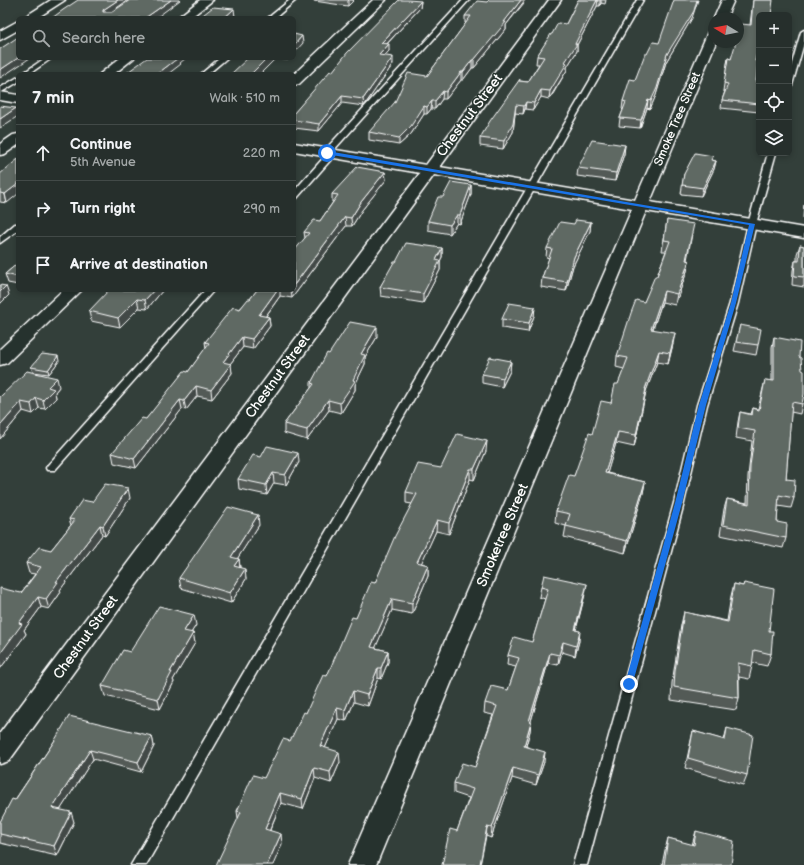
<!DOCTYPE html>
<meta charset="utf-8">
<style>
:root{--surface:#262f2c;--page:#2e3734;--text:#f1f3f6;--muted:#a4a9a9;--line:#424a48}
body{margin:0;font-family:"Balsamiq Sans",sans-serif;background:var(--page);color:var(--text)}
.controls{position:absolute;right:12px;top:12px;display:grid;overflow:hidden;border-radius:6px;box-shadow:0 2px 6px #0003}
.controls button{width:36px;height:36px;display:grid;place-items:center;padding:0;border:0;border-bottom:1px solid var(--line);background:var(--surface);color:var(--text);font:20px sans-serif}
.compass{position:absolute;left:708px;top:12px;width:36px;height:36px;border-radius:50%;background:var(--surface);box-shadow:0 2px 6px #0003;rotate:280deg}
.stop{position:absolute;width:12px;height:12px;margin:-9px;border:3px solid #1a73e8;border-radius:50%;background:#fff}
.stop.end{background:#1a73e8;border-color:#fff;box-shadow:0 1px 4px #0008}
.list{margin:0;padding:0;list-style:none}
h2{display:flex;justify-content:space-between;align-items:center;height:52px;margin:0;padding:0 16px;font-size:17px}
h2 small{font-size:13px;font-weight:400;color:var(--muted)}
.list li{display:grid;grid-template-columns:26px 1fr auto;gap:12px;align-items:center;box-sizing:border-box;height:56px;padding:0 16px;border-top:1px solid var(--line)}
.list b{display:block;font-size:15px;white-space:nowrap}
.list p{margin:0;font-size:13px;white-space:nowrap;color:var(--muted)}
.list em{font-size:13px;font-style:normal;color:var(--muted)}
.icon{flex:none;width:22px;height:22px;fill:none;stroke:currentColor;stroke-width:2;stroke-linecap:round;stroke-linejoin:round}
.map{position:relative;flex:none;width:804px;height:865px;overflow:hidden}
.search{position:absolute;background:var(--surface);box-shadow:0 2px 6px #0003;left:16px;top:16px;width:280px;height:44px;display:flex;align-items:center;gap:10px;box-sizing:border-box;padding:0 14px;border-radius:6px;color:var(--muted);font-size:15px}
.panel{position:absolute;background:var(--surface);box-shadow:0 2px 6px #0003;left:16px;top:72px;width:280px;height:220px;border-radius:6px}
.map>svg:first-child{display:block}
.lines{fill:none;stroke-linecap:round;stroke-linejoin:round}
.lane-casing{stroke:#fff;stroke-width:3}
.street-casing{stroke:#fff;stroke-width:3}
.lane{fill:#26332d;fill-rule:evenodd}
.street{fill:#26332d;fill-rule:evenodd}
.wall{fill:#525a56;stroke:#fff}
.shaded-wall{fill:#424a46;stroke:#fff}
.building{fill:#5f6964;stroke:#fff}
.route{fill:#1a73e8}
.labels{text-anchor:middle;stroke-width:3;stroke-linejoin:round;paint-order:stroke}
.far-street-label{font-size:12px;fill:#fff;stroke:#26332d}
.street-label{font-size:14px;fill:#fff;stroke:#26332d}
</style>
<div class="map">
<svg width="804" height="865" viewBox="0 0 804 865">
<rect width="100%" height="100%" fill="#333f3a"/>
<filter id="ink" filterUnits="userSpaceOnUse"><feTurbulence type="fractalNoise" baseFrequency=".025" numOctaves="2"/><feDisplacementMap in="SourceGraphic" scale="8" xChannelSelector="R" yChannelSelector="G"/><feConvolveMatrix kernelMatrix="1 2 1 2 8 2 1 2 1" color-interpolation-filters="sRGB"/></filter>
<g filter="url(#ink)">
<g class="lines">
<g class="lane-casing">
<g id="lane">
<path d="M290 0H296L275 18H268Z"/>
<path d="M463 0H469L333 151 336 153 335 155 297 198H294V191L326 155 323 153 324 151Z"/>
<path d="M637 0H643L146 865H131Z"/>
<path d="M804 30V43L792 85 789 87V74L801 32Z"/>
<path d="M45 58H52L29 74H22Z"/>
<path d="M220 58H227L208 74H201Z"/>
<path d="M18 77V82L0 93V88Z"/>
<path d="M768 153H776L756 224 738 303 707 405 684 503 587 865H573L674 503 697 405 730 303 748 224Z"/>
<path d="M15 224H18V230L0 243V237Z"/>
<path d="M205 290H214L55 470H47L46 468 47 466Z"/>
</g>
</g>
<g class="street-casing">
<g id="street">
<path d="M51 0H65L37 18H23Z"/>
<path d="M200 0H213L190 18H177Z"/>
<path d="M373 0H386L299 84 294 85V74Z"/>
<path d="M549 0H561L440 167 635 200 708 32 710 29 714 28V42H716L650 202 804 228V238L646 211 376 865H348L632 209 434 175 9 761 0 764V733L420 173 294 151V143L426 165Z"/>
<path d="M722 0H734L726 18H714Z"/>
<path d="M18 21V30L0 40V31Z"/>
<path d="M120 58H134L114 74H100Z"/>
<path d="M0 92 18 95V103L0 100Z"/>
<path d="M18 134V145L5 154 0 155V144L13 135Z"/>
<path d="M63 290H82L7 363 0 365V349Z"/>
</g>
</g>
<use href="#lane" class="lane"/>
<use href="#street" class="street"/>
</g>
<g class="wall">
<path d="M314 0H354L348 6 314 1Z"/>
<path d="M578 0H606L605 4 601 3 600 6H597L577 45V51L567 67V70L553 94 549 99 541 97 533 110 525 109 523 114 515 113 513 132 503 149 480 146V138L520 81 528 82 539 64H536L537 56 552 34 566 24Z"/>
<path d="M753 0H773L759 15 755 61 756 82 759 83V112L721 108 722 100 725 91H723L728 58 731 59 750 25Z"/>
<path d="M421 1 420 8 387 44 389 51 384 56 393 64 364 106 342 103 319 131 294 128V113L332 72Z"/>
<path d="M487 2 524 3 506 25V29L474 68H472L463 80H461L446 99H442L435 109H431L427 114H424L411 134 399 145 369 140V132L427 76 466 23H465V16Z"/>
<path d="M692 18 666 62 656 95 650 109 647 108 640 128 619 126 620 118 623 110 622 109 623 101 635 80 647 54 659 43Z"/>
<path d="M248 58H290L288 60 275 59Z"/>
<path d="M625 145 624 154 615 181 577 176 578 168Z"/>
<path d="M713 156 712 160 716 161 714 169 701 196 681 194 684 174Z"/>
<path d="M385 172 386 180 362 210 352 226H346L292 298 280 296 266 316 269 317 270 326 253 349 243 347 230 364 232 373 212 399 197 396 186 410 182 409 136 468 114 463 112 453 146 419 188 372 206 348 205 342 250 299 257 290H294L305 238 304 232 320 221 333 202H332V194Z"/>
<path d="M0 174 7 203 0 202Z"/>
<path d="M471 185V194L460 224 457 223 450 234 428 230V221L443 197Z"/>
<path d="M804 205V218H803Z"/>
<path d="M667 220 692 234 687 260 689 261 687 271 675 305 662 302 653 329 673 344 668 364 657 362 646 391 634 447 616 443 607 473 645 482 643 493 625 553 564 537 566 526 555 523 556 511 574 476 592 434 611 403 624 369 616 367 617 356 657 276 666 251H662Z"/>
<path d="M591 222 590 231 573 266 566 291 541 287 542 278 549 258 546 257 547 248 574 224Z"/>
<path d="M800 245 804 246V287L792 285 793 270 795 261H797V254Z"/>
<path d="M442 248V257L440 261V270L423 303 381 296 380 287 396 262Z"/>
<path d="M18 263V285L8 283 5 274Z"/>
<path d="M163 290 147 309 139 308 120 327 91 321 89 311Z"/>
<path d="M535 307 534 316 528 332 502 328V319Z"/>
<path d="M740 325 758 345 756 355 734 351Z"/>
<path d="M377 337 365 357V364L355 385V390L341 413 329 410 307 440 284 433V424L311 388V383L329 354Z"/>
<path d="M774 337 799 357 802 404 800 414 791 412 786 479 794 498 791 508 778 506 777 522 786 538 783 548 720 535 724 509 727 499 747 503 748 476 752 441 736 438 738 422 740 412 751 414 753 408 758 409 765 380 772 381V347Z"/>
<path d="M59 361 49 374 33 372 31 367Z"/>
<path d="M511 361 510 371 502 387 482 383V374Z"/>
<path d="M59 387 55 392 56 398 45 409 39 408 33 414 23 411 0 439V397Z"/>
<path d="M486 451 474 480 470 479 449 534 436 531 421 563 428 565V576L412 614 392 610 375 648 388 651V662L381 679 378 678 368 706 354 702 346 721 338 719 325 748 340 762 331 783 315 778 303 809 281 803 270 830 282 844 238 818 237 811 264 778 290 741 327 676 356 618 375 583 412 504 406 503V492L441 468Z"/>
<path d="M261 457 299 462 286 485 274 483 267 495 239 489 238 479Z"/>
<path d="M130 498 105 536 102 535 60 590 61 592 49 609 41 607 24 630 26 634 0 669 21 593 35 574 29 573 26 563 51 550 71 525 69 519 92 502Z"/>
<path d="M259 525 237 559H239L240 567 246 579 231 603 181 588 179 578Z"/>
<path d="M744 583 769 631 771 654 767 666 753 663 752 666 749 679 739 677V698L736 710 671 700 672 683 681 625 684 612 727 621 731 596 734 584 743 586Z"/>
<path d="M541 587 585 594 576 630 579 641 575 656 562 652 558 665 548 663 531 721 530 731 526 746 544 762 536 785 512 778 491 838 486 836 442 865 457 831 469 798 454 793V783L475 767 493 715 484 713 485 703 508 690 516 667 507 665 508 655 532 642 545 599 539 597Z"/>
<path d="M196 625 191 633H193L195 643 173 680 174 682 160 709 105 696 102 686 130 652Z"/>
<path d="M727 728 747 775 743 785 685 768 693 731 724 740Z"/>
<path d="M152 736 154 746 141 772 93 759 60 810 74 822 57 856 0 843V822L55 740Z"/>
<path d="M696 831 731 865H662L665 850 668 838 692 845Z"/>
</g>
<g class="shaded-wall">
<path d="M118 0H128L104 17 103 12V10Z"/>
<path d="M171 0H180L156 18H145Z"/>
<path d="M349 0H354L348 6V1Z"/>
<path d="M521 0H525L506 25V29L474 68V60Z"/>
<path d="M597 0H598L597 6 577 45V51L567 67V70L549 99 550 91 565 62Z"/>
<path d="M600 0H601V3L600 6Z"/>
<path d="M697 0H698L692 18 666 62 656 95 650 109 651 101 667 54Z"/>
<path d="M421 1 420 8 381 50V43Z"/>
<path d="M234 9 235 17 233 18H224Z"/>
<path d="M302 36 303 43 294 53V45Z"/>
<path d="M389 44V51L379 62V55Z"/>
<path d="M393 57V64L364 106 363 99Z"/>
<path d="M18 58H30L0 78V70Z"/>
<path d="M178 58H186L180 63 181 64 168 74H157Z"/>
<path d="M267 58H275V59L260 74H251Z"/>
<path d="M472 60V68L463 80V72Z"/>
<path d="M461 72V80L446 99V92Z"/>
<path d="M541 90V97L533 110 534 103Z"/>
<path d="M443 91 442 99 435 109V101Z"/>
<path d="M342 96V103L319 131V124Z"/>
<path d="M648 100 647 108 640 128 641 120Z"/>
<path d="M432 101 431 109 427 114V107Z"/>
<path d="M526 102 525 109 523 114 524 106Z"/>
<path d="M516 105 513 132 503 149 504 141Z"/>
<path d="M424 106V114L411 134 399 145V138Z"/>
<path d="M16 108 18 116 0 128V119Z"/>
<path d="M625 145 624 154 615 181 616 173Z"/>
<path d="M716 161 714 169 701 196 703 188Z"/>
<path d="M385 172 386 180 362 210 352 226 351 218 361 202Z"/>
<path d="M18 184V194L7 203 5 194Z"/>
<path d="M471 185V194L460 224V215Z"/>
<path d="M457 215V223L450 234V225Z"/>
<path d="M345 217 346 226 292 298 291 290H294V285Z"/>
<path d="M591 222 590 231 573 266 566 291 567 282 574 257Z"/>
<path d="M442 248V257L440 261V270L423 303V294L436 260Z"/>
<path d="M689 261 687 271 675 305 677 294Z"/>
<path d="M6 286 9 295 0 304V292Z"/>
<path d="M154 290H163L147 309 145 300Z"/>
<path d="M277 290H280V296L260 324 259 315Z"/>
<path d="M664 291 662 302 649 340 651 329Z"/>
<path d="M137 299 139 308 120 327 118 318Z"/>
<path d="M535 307 534 316 528 332 529 323Z"/>
<path d="M269 317 270 326 253 349 252 339Z"/>
<path d="M377 327V337L365 357V364L355 385V390L341 413 340 403 353 380 361 354Z"/>
<path d="M675 333 673 344 668 364 670 353Z"/>
<path d="M242 337 243 347 224 372 223 362Z"/>
<path d="M659 351 657 362 646 391 634 447 645 389Z"/>
<path d="M58 356 59 361 49 374 48 370Z"/>
<path d="M511 361 510 371 502 387 503 378Z"/>
<path d="M231 364 232 373 212 399 211 390Z"/>
<path d="M57 378 59 387 55 392 56 398 45 409 43 400 48 387Z"/>
<path d="M196 386 197 396 186 410 184 401Z"/>
<path d="M36 398 39 408 33 414 31 404Z"/>
<path d="M180 400 182 409 136 468 134 459Z"/>
<path d="M328 400 329 410 307 440V430Z"/>
<path d="M21 402 23 411 0 439V426Z"/>
<path d="M618 432 616 443 604 484 605 473Z"/>
<path d="M487 441 486 451 474 480V469Z"/>
<path d="M298 453 299 462 286 485 285 475Z"/>
<path d="M470 469V479L449 534V523Z"/>
<path d="M273 473 274 483 267 495 266 485Z"/>
<path d="M645 482 643 493 625 553 627 541Z"/>
<path d="M128 488 130 498 105 536 103 526Z"/>
<path d="M258 515 259 525 232 567 231 557Z"/>
<path d="M437 520 436 531 417 573V562Z"/>
<path d="M100 525 102 535 60 590 61 592 49 609 46 599 56 582Z"/>
<path d="M239 559 240 569 234 566Z"/>
<path d="M428 565V576L412 614V603Z"/>
<path d="M245 569 246 579 231 603 230 593Z"/>
<path d="M587 584 585 594 573 640 575 630Z"/>
<path d="M38 597 41 607 24 630 26 634 0 669V654L19 623Z"/>
<path d="M392 599V610L371 658V647Z"/>
<path d="M194 615 196 625 186 641 184 631Z"/>
<path d="M580 631 579 641 575 656 576 646Z"/>
<path d="M193 633 195 643 173 680 174 682 160 709 158 699 170 672Z"/>
<path d="M563 642 562 652 558 665 559 655Z"/>
<path d="M388 651V662L381 679V668Z"/>
<path d="M550 653 548 663 528 731 529 721Z"/>
<path d="M378 668V678L368 706 367 695Z"/>
<path d="M353 691 354 702 346 721 345 710Z"/>
<path d="M337 708 338 719 321 757 320 746Z"/>
<path d="M531 722 530 731 523 756 524 746Z"/>
<path d="M152 736 154 746 141 772 138 762Z"/>
<path d="M90 750 93 759 55 818 52 808Z"/>
<path d="M339 752 340 762 331 783 330 772Z"/>
<path d="M545 752 544 762 536 785 538 775Z"/>
<path d="M314 768 315 778 303 809 302 799Z"/>
<path d="M513 768 512 778 491 838 492 828Z"/>
<path d="M280 793 281 803 266 839 265 829Z"/>
<path d="M71 812 74 822 57 856 54 846Z"/>
<path d="M487 827 486 836 480 865H479Z"/>
<path d="M281 834 282 844 273 865H267Z"/>
</g>
<g class="building">
<path d="M78 0H118L103 10V12H112L130 0H171L145 18H52L63 10Z"/>
<path d="M399 0H408L421 1 381 43 389 44 379 55 393 57 363 99 342 96 319 124 294 120V113L330 71 332 72 347 53Z"/>
<path d="M489 0H521L504 22H506L474 60H472L463 72H461L446 92 443 91 435 101H432L427 107 424 106 411 126 399 138 369 132 395 102 408 73 427 76 471 16H465L477 1 487 2Z"/>
<path d="M578 0H597L575 44H577L565 62 567 63 550 91 541 90 534 103 526 102 524 106 516 105 513 124 504 141 480 138 490 121 520 79 519 81 528 82 544 57 537 56 551 34H552L558 23 566 24Z"/>
<path d="M674 0H697L694 11 667 54 657 88 651 101 648 100 641 120 620 118 626 102 623 101 630 79 635 80 645 54H647L653 42 659 43Z"/>
<path d="M753 0H773L771 15H759V44L755 61H758L756 82 759 83V104L722 100 728 84 724 83 728 58 731 59 736 42H738V34L741 24 751 25Z"/>
<path d="M213 7 234 9 224 18H199Z"/>
<path d="M294 34 302 36 294 45Z"/>
<path d="M18 37V58L0 70V49Z"/>
<path d="M147 58H178L157 74H125Z"/>
<path d="M248 58H267L251 74H231Z"/>
<path d="M0 106 16 108 0 119Z"/>
<path d="M592 140 625 145 616 173 578 168Z"/>
<path d="M695 153 713 156 711 160 716 161 703 188 682 185 684 174Z"/>
<path d="M18 159V184L5 194 0 193V174Z"/>
<path d="M357 167 385 172 361 202 351 218 345 217 294 285V251L309 233 304 232 314 220 320 221 338 195 332 194Z"/>
<path d="M451 182 471 185 460 215H457L450 225 428 221 438 197H443Z"/>
<path d="M576 220 591 222 574 257 567 282 542 278 552 249 547 248 560 222 574 224Z"/>
<path d="M667 220 694 224 686 260 689 261 677 294 664 291 651 329 675 333 670 353 659 351 645 389H646L636 435 618 432 605 473 645 482 627 541 566 526 570 514 556 511 569 475 574 476 589 433 592 434 601 401 611 403 615 384H618L628 358 617 356 631 313 636 300 644 302 655 276H657L670 241 664 240Z"/>
<path d="M406 243 442 248 436 260 440 261 423 294 380 287 394 262H396Z"/>
<path d="M800 245 804 246V277L794 276 795 261H799Z"/>
<path d="M18 263V277L5 274Z"/>
<path d="M0 285 6 286 0 292Z"/>
<path d="M109 290H154L145 300 137 299 118 318 89 311Z"/>
<path d="M257 290H277L259 315 269 317 252 339 242 337 223 362 231 364 211 390 196 386 184 401 180 400 134 459 112 453 142 418 146 419 184 371 188 372 209 343 205 342 233 307 240 309 248 299H250Z"/>
<path d="M509 303 535 307 529 323 502 319Z"/>
<path d="M350 322 377 327 361 354 365 355 353 380 355 381 340 403 328 400 307 430 284 424 314 384 311 383 327 353 329 354Z"/>
<path d="M740 325 761 329 758 345 736 342Z"/>
<path d="M774 337 800 342 799 357 801 358 802 370 804 371V394L802 404 792 402 786 479 795 480 794 498 779 495 777 522 787 524 786 538 723 525 727 499 749 504 750 466 755 431 738 428 740 412 752 415 753 408 759 410 765 380 774 381Z"/>
<path d="M42 354 58 356 48 370 31 367Z"/>
<path d="M490 357 511 361 503 378 482 374Z"/>
<path d="M27 371 57 378 48 387 54 389 43 400 36 398 31 404 21 402 0 426V397Z"/>
<path d="M457 434 487 441 474 469H470L449 523 437 520 417 562 428 565 412 603 392 599 371 647 388 651 381 668H378L367 695 353 691 345 710 337 708 320 746 339 752 330 772 314 768 302 799 280 793 265 829 281 834 267 865H216L241 812 237 811 253 775 264 778 283 739 290 741 304 712 306 713 323 675 327 676 352 617 356 618 371 582 375 583 395 536 417 494 406 492 418 464 441 468Z"/>
<path d="M267 446 298 453 285 475 273 473 266 485 238 479 253 455 261 457Z"/>
<path d="M105 484 128 488 103 526 100 525 56 582H58L46 599 38 597 19 623 22 624 0 654V588L21 593 41 567 26 563 39 547 51 550 75 520 69 519 82 500 92 502Z"/>
<path d="M228 507 258 515 231 557 239 559 234 566 245 569 230 593 179 578Z"/>
<path d="M544 575 587 584 575 630 580 631 576 646 563 642 559 655 550 653 529 721 531 722 524 746 545 752 538 775 513 768 492 828 487 827 480 864 487 865H442L450 829 457 831 473 789 454 783 462 763 475 767 497 706 485 703 491 686 508 690 519 658 508 655 514 637 532 642 548 589 541 587Z"/>
<path d="M744 583 774 589 769 631H773L771 654 754 650 752 666 738 663 739 698 674 687 675 671 684 612 728 622 734 584 743 586Z"/>
<path d="M159 606 194 615 184 631 193 633 170 672H172L158 699 102 686 123 650 130 652Z"/>
<path d="M69 716 152 736 138 762 90 750 52 808 71 812 54 846 0 834V822L12 799 15 800 55 740Z"/>
<path d="M727 728 753 735 747 775 688 758 693 731 725 740Z"/>
<path d="M696 831 734 841 731 865H664L668 838 694 845Z"/>
</g>
</g>
<path class="route" d="M327 151 755 224 736 303 706 405 682 503 632 686 629 687 625 684 675 503 699 405 731 303 749 225 326 154Z"/>
<g class="labels">
<g class="far-street-label">
<text transform="translate(677 119) rotate(-67)" y="4">Smoke Tree Street</text>
</g>
<g class="street-label">
<text transform="translate(469 115) rotate(-53)" y="5">Chestnut Street</text>
<text transform="translate(277 376) rotate(-54)" y="5">Chestnut Street</text>
<text transform="translate(502 535) rotate(-67)" y="5">Smoketree Street</text>
<text transform="translate(85 637) rotate(-54)" y="5">Chestnut Street</text>
</g>
</g>
</svg>
<div class="controls">
<button>+</button>
<button>−</button>
<button><svg class="icon" aria-label="locate" viewBox="0 0 24 24"><circle cx="12" cy="12" r="6"/><path d="M12 2v4M12 18v4M2 12h4M18 12h4"/></svg></button>
<button><svg class="icon" aria-label="layers" viewBox="0 0 24 24"><path d="M12 4l9 5-9 5-9-5zM3 14l9 5 9-5"/></svg></button>
</div>
<svg class="compass" viewBox="-18 -18 36 36"><path d="M0-13l5 13h-10z" fill="#e53935"/><path d="M0 13l5-13h-10z" fill="#a4a9a9"/></svg>
<div class="stop" style="left:327px;top:153px"></div>
<div class="stop end" style="left:629px;top:684px"></div>
<div class="search"><svg class="icon" aria-label="search" viewBox="0 0 24 24"><circle cx="10" cy="10" r="6"/><path d="M15 15l6 6"/></svg>Search here</div>
<section class="panel">
<h2>7 min<small>Walk · 510 m</small></h2>
<ul class="list">
<li><svg class="icon" aria-label="ahead" viewBox="0 0 24 24"><path d="M12 20V5M6 11l6-6 6 6"/></svg><div><b>Continue</b><p>5th Avenue</p></div><em>220 m</em></li>
<li><svg class="icon" aria-label="right" viewBox="0 0 24 24"><path d="M7 20v-9h11M14 6l5 5-5 5"/></svg><div><b>Turn right</b></div><em>290 m</em></li>
<li><svg class="icon" aria-label="arrive" viewBox="0 0 24 24"><path d="M6 21V4h12l-3 4 3 4H6"/></svg><div><b>Arrive at destination</b></div></li>
</ul>
</section>
</div>
